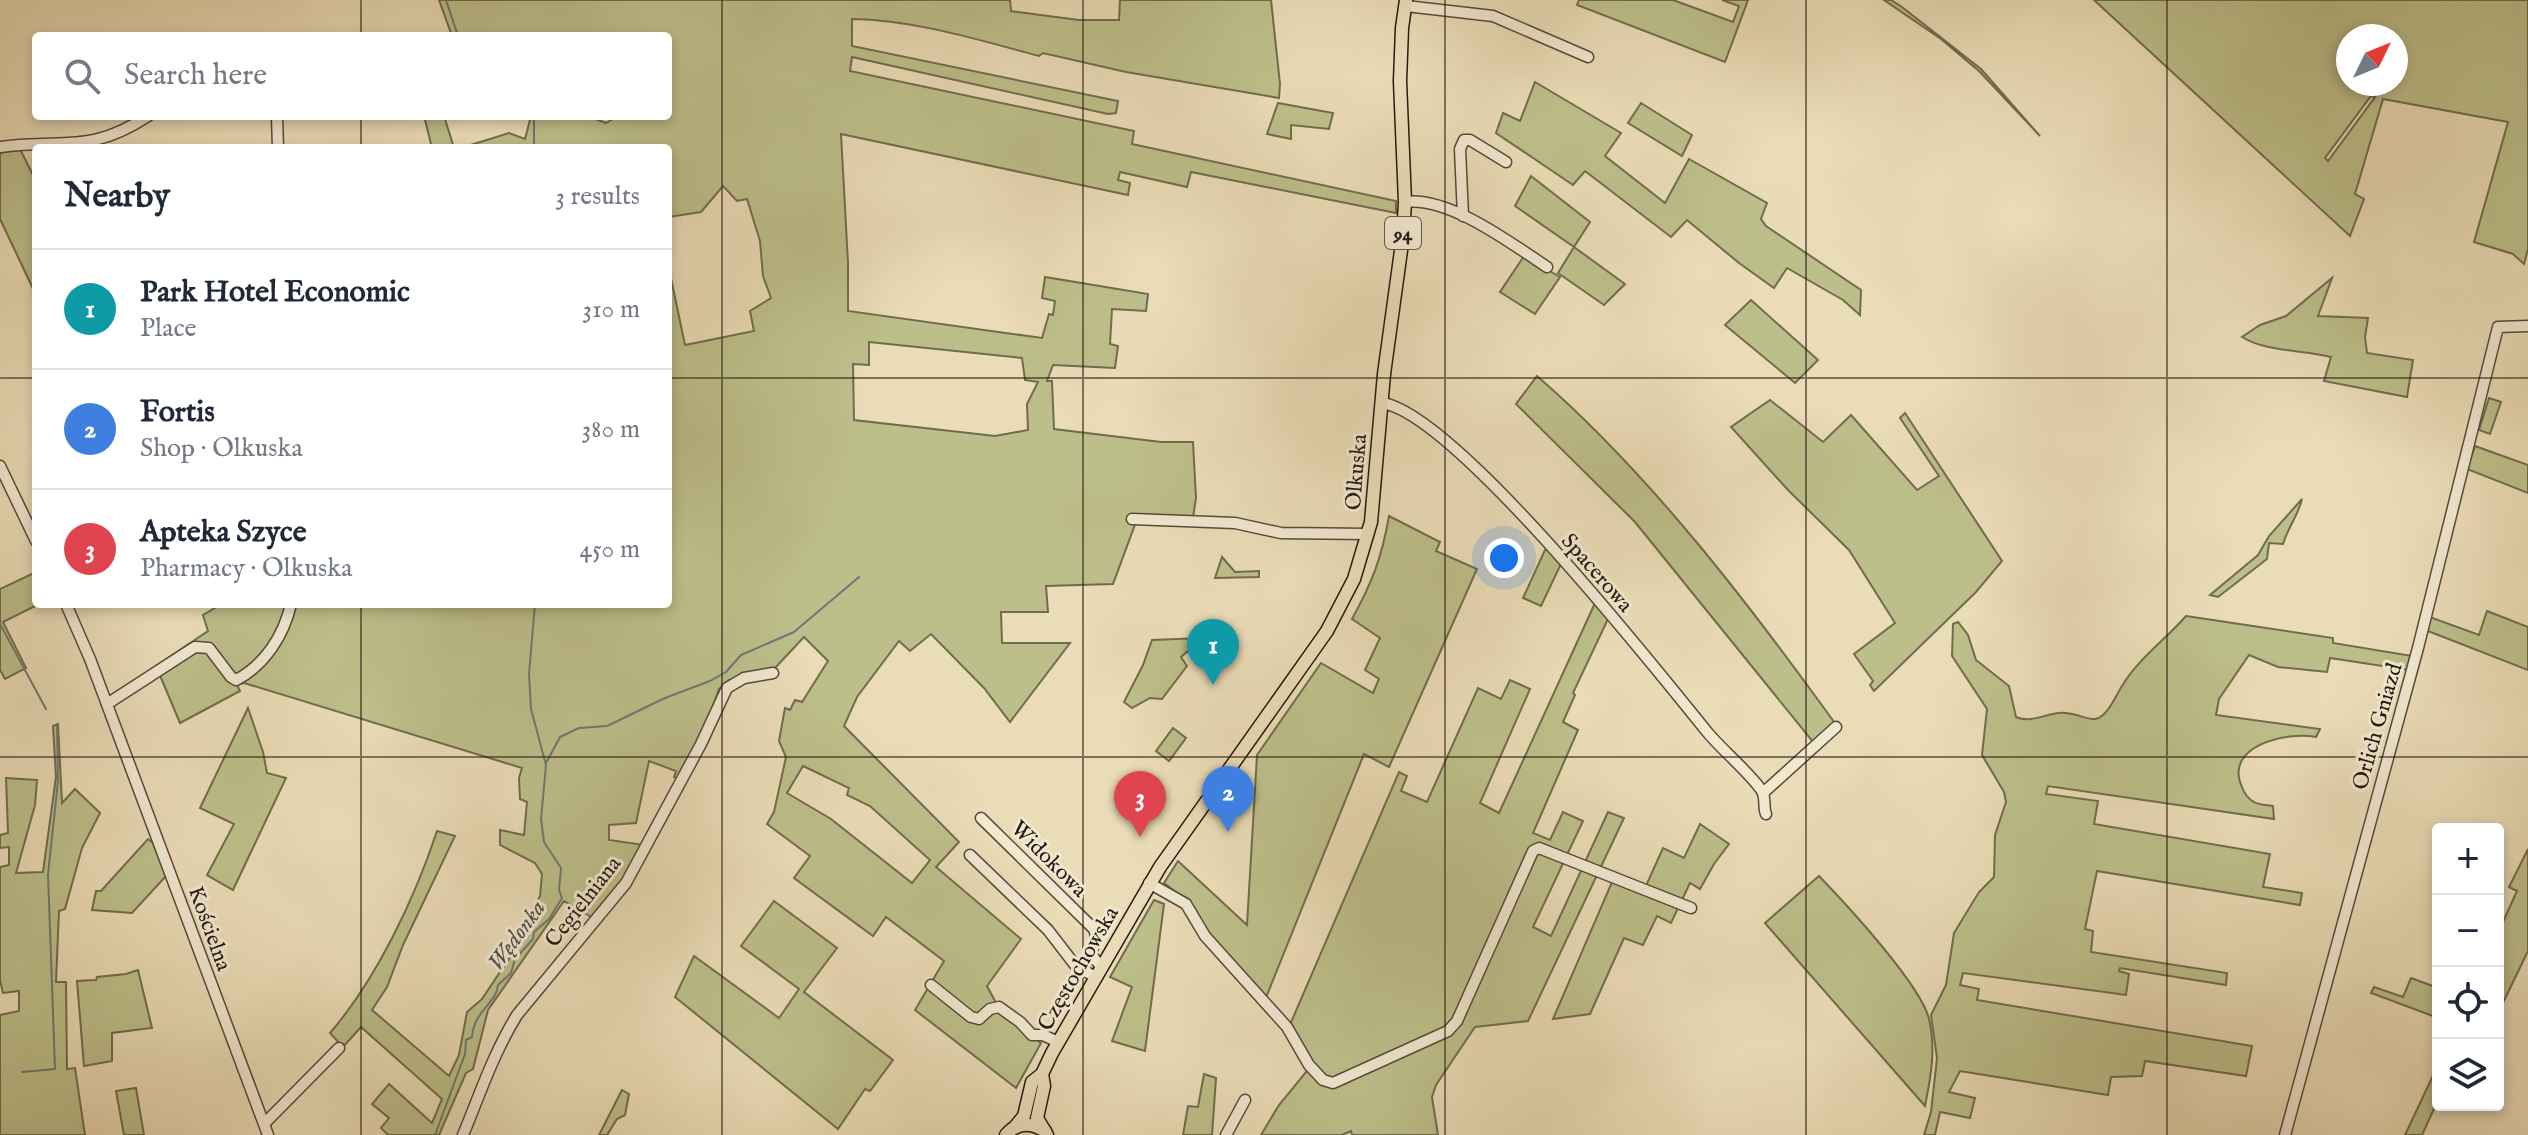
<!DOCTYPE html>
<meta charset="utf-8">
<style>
:root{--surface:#fff;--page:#f2f2f3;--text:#1f2937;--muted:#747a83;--line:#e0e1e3;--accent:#8f2418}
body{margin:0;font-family:"IM FELL English",serif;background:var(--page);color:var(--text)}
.controls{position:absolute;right:24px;bottom:24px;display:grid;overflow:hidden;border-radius:8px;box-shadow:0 4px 12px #0003}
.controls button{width:72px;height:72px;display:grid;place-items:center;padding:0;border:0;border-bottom:2px solid var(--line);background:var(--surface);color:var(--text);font:40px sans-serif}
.compass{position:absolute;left:2336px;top:24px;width:72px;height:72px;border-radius:50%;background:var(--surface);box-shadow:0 4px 12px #0003;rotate:47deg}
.you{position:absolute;left:1504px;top:558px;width:28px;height:28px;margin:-20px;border:6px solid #fff;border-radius:50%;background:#1a73e8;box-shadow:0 0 0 12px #1a73e833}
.badge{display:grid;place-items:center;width:52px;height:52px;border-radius:50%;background:var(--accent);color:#fff;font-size:26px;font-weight:700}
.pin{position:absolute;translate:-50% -66px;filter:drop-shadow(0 2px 4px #0008)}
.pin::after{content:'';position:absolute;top:42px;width:28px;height:24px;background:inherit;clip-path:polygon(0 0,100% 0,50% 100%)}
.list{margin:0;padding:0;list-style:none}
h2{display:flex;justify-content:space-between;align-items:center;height:104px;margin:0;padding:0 32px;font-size:34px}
h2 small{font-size:26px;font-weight:400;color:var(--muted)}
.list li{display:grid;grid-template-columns:52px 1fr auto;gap:24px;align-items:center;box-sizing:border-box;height:120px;padding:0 32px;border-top:2px solid var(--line)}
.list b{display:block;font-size:30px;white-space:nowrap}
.list p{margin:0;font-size:26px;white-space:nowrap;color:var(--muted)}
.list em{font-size:26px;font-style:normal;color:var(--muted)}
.icon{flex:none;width:44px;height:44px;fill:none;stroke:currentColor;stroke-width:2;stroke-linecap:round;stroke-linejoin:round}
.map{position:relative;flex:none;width:2528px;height:1135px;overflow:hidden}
.search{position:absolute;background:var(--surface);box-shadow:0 4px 12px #0003;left:32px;top:32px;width:640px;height:88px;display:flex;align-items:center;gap:20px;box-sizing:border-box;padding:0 28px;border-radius:8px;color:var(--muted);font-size:30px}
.panel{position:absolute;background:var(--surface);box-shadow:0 4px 12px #0003;left:32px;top:144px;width:640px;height:464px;border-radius:8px}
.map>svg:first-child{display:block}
.green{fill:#bdbf8a;stroke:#706c4e;stroke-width:2;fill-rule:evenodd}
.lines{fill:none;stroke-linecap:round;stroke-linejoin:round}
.stream{stroke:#6b7975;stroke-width:2}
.minor-casing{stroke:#564a3a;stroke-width:13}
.major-casing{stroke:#241a11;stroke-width:15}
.minor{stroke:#f1e8d0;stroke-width:10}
.major{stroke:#eadcb7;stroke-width:12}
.grid{fill:none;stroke:#241a11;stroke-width:2;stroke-opacity:0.55}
.labels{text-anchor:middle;stroke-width:6;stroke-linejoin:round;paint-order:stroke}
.shield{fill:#f1e8d0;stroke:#62584a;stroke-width:2}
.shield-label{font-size:20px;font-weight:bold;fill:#241a11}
.street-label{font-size:22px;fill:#241a11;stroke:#f1e8d0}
.water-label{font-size:24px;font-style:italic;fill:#4e524b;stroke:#f1e8d0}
</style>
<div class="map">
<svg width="2528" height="1135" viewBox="0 0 2528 1135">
<rect width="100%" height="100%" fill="#eadcb7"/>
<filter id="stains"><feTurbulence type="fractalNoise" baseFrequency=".0025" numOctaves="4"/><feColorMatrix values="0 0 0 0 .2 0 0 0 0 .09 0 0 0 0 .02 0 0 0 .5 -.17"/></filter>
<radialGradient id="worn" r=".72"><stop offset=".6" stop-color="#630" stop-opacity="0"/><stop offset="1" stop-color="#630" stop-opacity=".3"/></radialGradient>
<g class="green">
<path d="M439 0H1010L1011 11 1079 20H1119L1120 0H1271L1280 84 1279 98 1126 72 1043 53 1039 56C979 40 915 20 852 19V46L1118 101 1116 113 1108 114 852 57 850 71 1134 131 1132 144 1396 201V213L1191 172 1187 187 1120 172 1118 180 1130 183 1128 195 841 134 848 263V311L1042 338 1049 314 1053 315 1055 301 1042 298 1045 277 1148 294 1146 311 1112 309 1110 344 1118 346 1115 368 1053 365 1047 381H1052L1054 429 1161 442H1193L1196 498 1192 524 1136 522 1113 584 1046 586 1048 612H1001L1002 643H1070L1010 722 984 688 931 634 910 651 899 641 857 697 844 726 959 842 936 867 1021 939 987 986 1001 1012 1041 1043 1016 1088 915 1010 944 961 886 917 873 936 794 878 810 856 767 824 774 812 786 757 779 741 785 708 790 710 795 700 802 702 828 661 804 637 774 669 729 680 719 689 707 724 677 778 674 777 676 771 649 761 636 823 609 825V840L644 845 629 870 593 918 564 901 488 1010 473 1069 466 1073 439 1135H388L381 1128 389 1118 372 1104 389 1084 432 1123 442 1099 361 1027 343 1047 330 1033C376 980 415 898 437 831L455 836 403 945 387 987 372 1010 449 1076 459 1055 467 1012 482 999 510 957 540 896 542 874 535 863 500 845V830L524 835 527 802 520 799 519 778 522 768 244 683 237 685 240 691 180 723 156 666 208 631 203 615 222 604H668V264L685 345 754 331 750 311 771 298 763 276 760 241 747 199 737 201 723 186 701 212 668 217V148H461L509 133 525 139 531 116H587L606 123 618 116H668V36H452ZM869 342 1022 358 1025 380 1038 382 1027 404 1028 430 995 436 854 420 853 364 869 365ZM803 766 849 788 847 795 870 806 930 860 912 883 831 819 787 793Z"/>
<path d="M1579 0H1673L1733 22 1739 6 1722 0H1748L1725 62 1577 5Z"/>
<path d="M1884 0H1891L1902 7 1981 69 2040 136 1979 71 1941 39Z"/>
<path d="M2094 0H2528V249L2524 264 2513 254 2474 242 2508 122 2383 99 2355 194 2364 199 2350 236ZM2348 36H2396V84H2348ZM2371 96 2375 97 2328 161 2325 158Z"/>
<path d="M1535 82 1621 133 1605 156 1665 203 1689 159 1767 203 1761 219 1766 226 1861 290 1860 315 1843 300 1787 268 1774 288 1739 263 1687 220 1671 237 1585 171 1573 185 1496 133 1503 113 1520 121Z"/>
<path d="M1278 103 1333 113 1329 129 1291 125V139L1267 134Z"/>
<path d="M1641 103 1692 135 1682 156 1628 123Z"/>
<path d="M424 116H444L454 148H432Z"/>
<path d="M20 149 36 181V295L0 219V153Z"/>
<path d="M1531 176 1590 222 1574 247 1625 284 1604 305 1558 273 1574 247 1515 206Z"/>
<path d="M1524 256 1560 277 1535 314 1500 292Z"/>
<path d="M2332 278 2318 316 2368 318 2365 337 2367 353 2413 360 2407 397 2324 381 2331 357C2304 350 2266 352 2242 337L2260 325 2286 316Z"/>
<path d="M1751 300 1818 360 1795 383 1725 325Z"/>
<path d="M1537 376C1650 474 1749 604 1837 726L1813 742 1635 522 1516 404Z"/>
<path d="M2489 398 2501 402 2490 434 2479 430Z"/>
<path d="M1770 400 1823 442 1851 415 1917 490 1939 476 1900 418 1905 413 2002 561 1976 592 1874 691 1870 685 1873 681 1854 654 1895 623 1849 550 1788 490 1731 427Z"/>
<path d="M2475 446 2528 465V493L2467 469Z"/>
<path d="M2302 499C2298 516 2288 527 2283 544L2269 543 2267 559 2218 597 2210 595 2258 555 2269 536Z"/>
<path d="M1389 516 1440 542 1436 551 1477 569 1389 767 1364 754 1265 1000 1203 926 1193 906 1164 883 1178 861 1247 925 1257 755 1321 663 1373 693 1379 679 1365 670 1380 638 1352 619C1372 583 1382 557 1389 516Z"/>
<path d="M1545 550H1549L1561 564 1541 606 1523 598Z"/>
<path d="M1222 557 1235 572 1259 571V577L1215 578Z"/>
<path d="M36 572V604H39L3 622 26 668 5 679 0 670V589Z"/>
<path d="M1595 603 1608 619 1573 693 1575 695 1563 722 1578 730 1533 833 1550 840 1563 812 1583 821 1533 927 1551 936 1608 812 1624 818 1528 1021 1475 1027 1436 1085 1432 1097 1438 1135H1352L1351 1131 1342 1135H1261L1279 1105 1311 1066 1289 1027 1399 772 1407 776 1401 791 1427 802 1478 688 1501 699 1510 680 1530 689 1480 803 1499 813Z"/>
<path d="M2487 611 2528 627V670L2428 631 2430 617 2479 635Z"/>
<path d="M2186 616 2333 638V643L2412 656 2408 670 2330 658 2327 672 2278 667 2249 655 2219 699 2216 715 2320 729 2316 737C2287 731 2223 746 2242 787 2244 793 2249 800 2254 802 2259 805 2268 805 2273 806L2274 819 2048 786 2046 794 2098 801 2094 824 2270 854 2263 887 2302 893 2300 905 2097 871 2085 929 2093 931 2091 952 2227 973 2226 985 2120 968 2119 971 2129 974 2126 995 1963 973 1960 985 1979 989 1977 1000 2252 1046 2246 1076 2145 1061 2142 1076 2111 1077 2108 1095 1960 1071 1949 1092 1975 1098 1970 1118 1940 1112 1935 1135H1924L1931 1112 1937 1058 1931 1015 1946 985 1954 933 1979 892 1994 877 1995 835 2006 802 2004 792 1982 755 1987 709 1952 656 1953 624 1958 622 1968 635 1976 660 2009 686 2016 717C2029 723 2044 715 2058 713 2074 711 2085 720 2095 719 2107 718 2116 695 2122 686 2138 659 2165 640 2186 616Z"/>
<path d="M1203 638 1181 657 1187 666 1162 699 1150 698 1132 708 1124 702 1143 665 1152 640Z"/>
<path d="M248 708 263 752 267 773 286 778 233 890 207 875 234 824 200 808Z"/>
<path d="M58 724 62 803 75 789 100 813 82 848 65 909 59 911 56 982H66L67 1069 75 1068 85 1135H0V1015L19 1011V991L3 993 0 980V867L9 865V847L0 848V835L8 833 6 778 37 780 35 805 16 873 43 872 56 777 53 726Z"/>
<path d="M1173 728 1186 738 1169 761 1156 751Z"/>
<path d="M1700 824 1729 844 1714 864 1700 889 1690 883 1671 923 1657 916 1643 945 1624 938 1590 1014 1553 1019 1615 875 1645 888 1663 848 1684 858Z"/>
<path d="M148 839 153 843 166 876 132 913 92 910 96 891H101Z"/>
<path d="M2528 849V951L2502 1005 2498 1003V933L2517 891 2509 887Z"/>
<path d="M1819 876C1846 904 1921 985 1929 1019 1936 1049 1931 1076 1925 1106L1765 923Z"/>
<path d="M1154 900 1164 904 1145 1051 1112 1041 1132 987 1110 977Z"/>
<path d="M774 901 837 948 804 992 893 1060 870 1091 865 1089 838 1129 675 997 694 956 779 1018 799 989 741 946Z"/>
<path d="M138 970 152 1028 112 1033V1061L84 1066 77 981 96 980 97 977 126 974Z"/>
<path d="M2411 978 2438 988V1018L2371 993 2374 987 2403 997Z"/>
<path d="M2438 1065V1100L2422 1135H2405Z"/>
<path d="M1204 1074 1216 1078 1212 1135H1183L1188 1106 1198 1107Z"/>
<path d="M136 1088 144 1135H124L116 1091Z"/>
<path d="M622 1090 629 1094 625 1115 617 1119 607 1135H599Z"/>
</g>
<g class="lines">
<g class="stream">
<path d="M446 0 458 36"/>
<path d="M534 116V148"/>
<path d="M0 624 46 709"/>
<path d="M546 763 560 737 579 728 607 726 665 698 710 681 726 672 741 655 794 632 859 577"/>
<path d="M22 1072 55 1069 48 874 58 781 57 727"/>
<path d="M435 1135 465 1054 466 1040 472 1037C474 1010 497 1003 498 985L511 973 515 959 533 939 534 932 549 919 562 898 559 890 561 868 544 842 541 819 546 765 531 709 529 674 535 604"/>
</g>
<g class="minor-casing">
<g id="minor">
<path d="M1406 6 1493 16 1588 57"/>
<path d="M277 116 278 148"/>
<path d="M0 147C63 138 88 155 148 116"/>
<path d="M1405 202C1449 196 1512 244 1547 267"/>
<path d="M1463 216 1460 149 1464 140H1470L1506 162"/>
<path d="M1382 403C1454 413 1655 668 1708 733 1723 751 1750 773 1762 791 1766 798 1763 807 1766 814"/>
<path d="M0 466 36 541"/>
<path d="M1132 519 1235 523 1281 533 1368 534"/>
<path d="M66 604 90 659 268 1135"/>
<path d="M107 704 195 647 209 648 231 677 236 680C265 665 284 635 291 604"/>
<path d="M1763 793 1836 727"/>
<path d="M981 818 1094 929 1097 939 1090 954 1101 966"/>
<path d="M970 855 1048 930 1075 965 1095 977"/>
<path d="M1149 883 1186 904 1205 936 1287 1027 1309 1065 1323 1080 1333 1083 1448 1031 1457 1021 1533 851 1539 848 1691 908"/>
<path d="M931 985 971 1017 979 1019 990 1009 999 1007 1020 1022 1032 1035H1043L1058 1042"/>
<path d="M264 1124 339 1048"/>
<path d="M463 1135C480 1094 493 1054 517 1015L626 883 701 744 727 688 744 678 773 673"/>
<path d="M1226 1135 1245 1100"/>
<path d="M2285 1135 2418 648 2498 327 2528 326"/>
</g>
</g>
<g class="major-casing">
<g id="major">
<path d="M1042 1074 1044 1086 1037 1118 1047 1135"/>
<path d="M1015 1127 1024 1116 1032 1082 1042 1074 1052 1053 1160 867 1327 631 1354 579 1371 522 1384 374 1403 236 1405 202 1400 81 1402 28 1406 0"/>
<path d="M1006 1135C1017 1122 1031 1122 1045 1131"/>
</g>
</g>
<use href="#minor" class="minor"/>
<use href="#major" class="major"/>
</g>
<path class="grid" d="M361 0V36M722 0V1135M1083 0V1135M1445 0V1135M1806 0V1135M2167 0V1135M361 116V148M0 378H36M668 378H2528M361 604V1135M0 757H2528"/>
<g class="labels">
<rect class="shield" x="1385" y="217" width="36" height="32" rx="6"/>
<g class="shield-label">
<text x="1403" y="240">94</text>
</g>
<g class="street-label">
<text transform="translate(1355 472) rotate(-85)" y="8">Olkuska</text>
<text transform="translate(1598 572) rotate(49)" y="8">Spacerowa</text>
<text transform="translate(2376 726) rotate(-74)" y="8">Orlich Gniazd</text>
<text transform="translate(1050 858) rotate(45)" y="8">Widokowa</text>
<text transform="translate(582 901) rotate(-52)" y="8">Cegielniana</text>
<text transform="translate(211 928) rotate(70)" y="8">Kościelna</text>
<text transform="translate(1077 968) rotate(-60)" y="8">Częstochowska</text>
</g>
<g class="water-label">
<text transform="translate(516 935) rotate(-54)" y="8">Wędonka</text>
</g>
</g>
<rect width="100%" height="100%" filter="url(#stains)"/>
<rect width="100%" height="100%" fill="url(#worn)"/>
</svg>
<div class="controls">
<button>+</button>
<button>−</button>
<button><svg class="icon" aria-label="locate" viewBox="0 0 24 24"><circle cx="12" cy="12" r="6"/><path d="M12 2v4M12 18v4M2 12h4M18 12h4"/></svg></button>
<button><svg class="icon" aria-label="layers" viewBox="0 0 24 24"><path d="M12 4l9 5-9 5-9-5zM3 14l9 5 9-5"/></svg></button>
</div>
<svg class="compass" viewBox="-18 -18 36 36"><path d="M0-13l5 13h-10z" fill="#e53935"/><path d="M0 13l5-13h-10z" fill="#747a83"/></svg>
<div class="you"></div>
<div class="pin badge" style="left:1213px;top:685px;background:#0f9aa8">1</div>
<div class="pin badge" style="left:1228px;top:832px;background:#3f7fe0">2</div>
<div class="pin badge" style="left:1140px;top:837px;background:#e0444e">3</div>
<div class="search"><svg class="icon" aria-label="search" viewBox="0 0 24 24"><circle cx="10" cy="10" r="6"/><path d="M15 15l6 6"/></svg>Search here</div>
<section class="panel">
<h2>Nearby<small>3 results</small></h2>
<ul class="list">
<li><span class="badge" style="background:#0f9aa8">1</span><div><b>Park Hotel Economic</b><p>Place</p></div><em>310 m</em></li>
<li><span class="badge" style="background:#3f7fe0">2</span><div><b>Fortis</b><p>Shop · Olkuska</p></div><em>380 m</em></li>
<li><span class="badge" style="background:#e0444e">3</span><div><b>Apteka Szyce</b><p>Pharmacy · Olkuska</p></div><em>450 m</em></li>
</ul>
</section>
</div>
